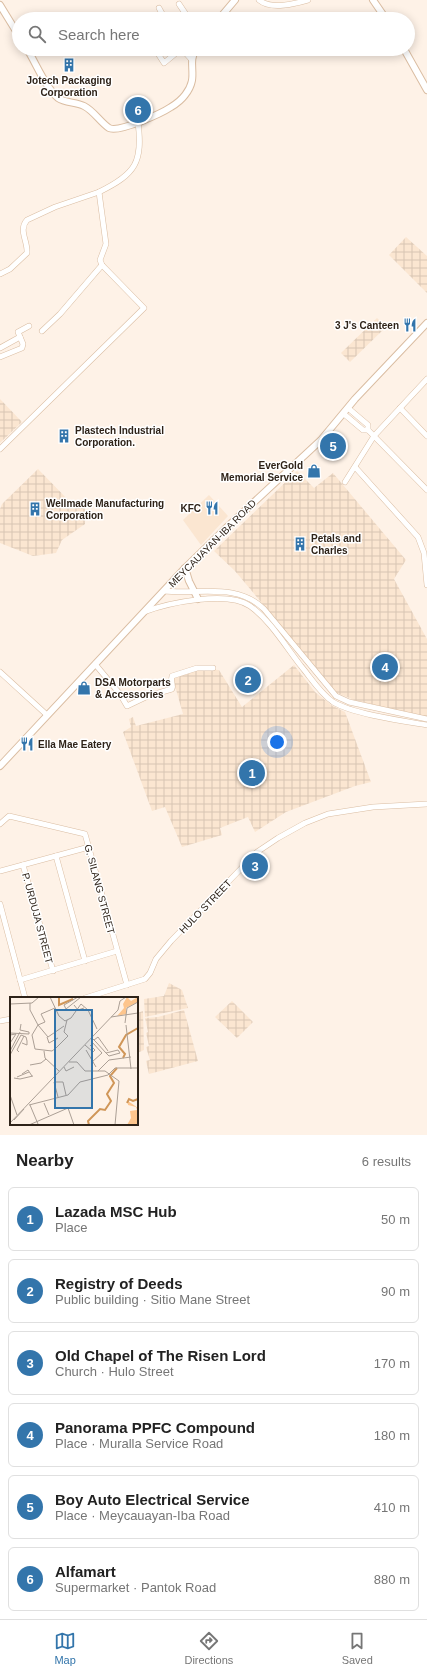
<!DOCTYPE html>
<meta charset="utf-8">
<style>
:root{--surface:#fff;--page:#f2f2f2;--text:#222;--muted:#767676;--line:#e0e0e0;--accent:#3375ab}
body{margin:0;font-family:Arial,sans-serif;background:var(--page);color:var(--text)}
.you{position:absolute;left:277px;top:742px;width:14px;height:14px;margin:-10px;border:3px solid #fff;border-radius:50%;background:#1a73e8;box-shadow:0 0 0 6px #1a73e833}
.badge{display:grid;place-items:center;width:26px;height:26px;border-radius:50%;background:var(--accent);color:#fff;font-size:13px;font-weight:700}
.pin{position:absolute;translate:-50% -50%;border:2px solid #fff;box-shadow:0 1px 4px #0006}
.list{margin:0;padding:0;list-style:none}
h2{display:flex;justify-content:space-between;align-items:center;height:52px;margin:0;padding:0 16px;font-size:17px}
h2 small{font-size:13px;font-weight:400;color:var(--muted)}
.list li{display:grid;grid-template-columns:26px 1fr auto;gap:12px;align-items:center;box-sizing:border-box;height:64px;margin:0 8px 8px;padding:0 8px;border:1px solid var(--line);border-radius:6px}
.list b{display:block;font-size:15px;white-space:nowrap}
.list p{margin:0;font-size:13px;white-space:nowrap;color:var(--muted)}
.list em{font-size:13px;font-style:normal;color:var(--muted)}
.icon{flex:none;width:22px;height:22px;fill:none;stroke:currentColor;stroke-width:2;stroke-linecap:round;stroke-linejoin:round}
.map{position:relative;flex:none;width:427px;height:1135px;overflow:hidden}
.search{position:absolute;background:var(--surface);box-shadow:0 2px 10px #0003;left:12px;right:12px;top:12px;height:44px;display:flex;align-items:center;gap:10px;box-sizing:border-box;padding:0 14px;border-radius:22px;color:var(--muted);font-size:15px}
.sheet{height:484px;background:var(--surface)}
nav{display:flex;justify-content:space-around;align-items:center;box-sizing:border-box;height:56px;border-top:1px solid var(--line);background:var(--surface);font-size:11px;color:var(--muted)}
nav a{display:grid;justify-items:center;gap:2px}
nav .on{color:var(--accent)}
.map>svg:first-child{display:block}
.built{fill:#fbe6d1}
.industrial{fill:url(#industrial-grid)}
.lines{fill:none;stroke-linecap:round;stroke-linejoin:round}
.minor-casing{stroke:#dabda2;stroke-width:6}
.major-casing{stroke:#dabda2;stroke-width:8}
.minor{stroke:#fff;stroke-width:5}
.major{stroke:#fff;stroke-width:6}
.labels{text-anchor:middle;stroke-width:3;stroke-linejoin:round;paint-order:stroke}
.poi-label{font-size:10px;font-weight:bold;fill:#2e2319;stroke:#fff;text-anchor:start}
.street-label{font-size:10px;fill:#2e2319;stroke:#fff}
.inset-river{fill:none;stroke:#d09658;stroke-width:2}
.inset-road{fill:none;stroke:#ab9f95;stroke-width:1}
.view{fill:#3375ab;fill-opacity:0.15;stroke:#3375ab;stroke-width:2}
.inset-edge{fill:none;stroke:#2e2319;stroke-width:2}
</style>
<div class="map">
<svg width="427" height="1135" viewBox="0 0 427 1135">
<defs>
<pattern id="industrial-grid" width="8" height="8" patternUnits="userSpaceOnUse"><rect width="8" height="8" fill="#fbe6d1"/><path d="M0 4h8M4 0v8" fill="none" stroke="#d7c5b3"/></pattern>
</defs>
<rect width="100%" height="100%" fill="#fef2e7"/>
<path class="built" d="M209 495 228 516 201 545 183 520Z"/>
<g class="industrial">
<path d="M406 237 427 256V293L389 255Z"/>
<path d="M377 318 386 327 350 362 341 353Z"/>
<path d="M0 399 22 422 0 443Z"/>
<path d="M38 469 74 506H85V524L62 540 56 553 33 556 0 543V509L2 504Z"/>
<path d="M297 471 314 488 333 473 406 560 394 579 427 639V717L354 700 337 693 235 571 214 551Z"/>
<path d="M294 665 315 692 331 705 345 712 371 782 355 786 286 812 255 832 248 817 220 828 222 835 182 847 165 807 152 811 123 732 131 727 129 719 133 717 136 726 183 714 173 679 198 669 219 670 242 707Z"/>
<path d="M169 983 182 990 188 1008 145 1017 144 999 164 996Z"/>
<path d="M232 1001 253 1022 237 1038 215 1017Z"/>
<path d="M184 1010 198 1061 149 1074 146 1061 150 1060 146 1047 149 1046 146 1033 148 1032 145 1018 158 1017Z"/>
<path d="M143 1011 144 1050 137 1053V1013Z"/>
</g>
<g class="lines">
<g class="minor-casing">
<g id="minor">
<path d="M259 0C271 10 294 4 308 0"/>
<path d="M179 4 189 19"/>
<path d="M159 8 165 19"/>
<path d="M155 49 164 63 181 49"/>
<path d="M182 49 192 60"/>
<path d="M0 274 10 269 27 253C28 241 18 230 27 220L55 207 99 192"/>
<path d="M42 331 60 314 102 265"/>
<path d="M0 348 20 337"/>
<path d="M0 357 22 348 23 344 18 332 29 326"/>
<path d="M348 408 368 425V430L427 490"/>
<path d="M400 408 427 436"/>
<path d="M344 414 363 430H368"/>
<path d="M0 449 144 308 102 265 100 260 106 244 99 192C136 174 143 162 138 122"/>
<path d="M355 467 418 537 424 553 427 585"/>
<path d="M345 482 374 436 427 379"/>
<path d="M164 591C199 595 236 582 264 609L336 696 349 702 427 719"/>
<path d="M144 612C168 603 228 590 250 606 270 620 286 647 301 666 311 678 320 693 333 702 353 714 403 721 427 725"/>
<path d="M95 664 120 694 127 706 148 696 172 689C174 685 170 681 172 676L197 668H213"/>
<path d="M0 672 47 715"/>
<path d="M0 824 9 816 85 834 127 985"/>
<path d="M56 856 85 961"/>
<path d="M23 865 53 971"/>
<path d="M0 871 89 847"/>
<path d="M0 904 25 998"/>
<path d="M20 980 117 951"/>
<path d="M85 998 145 979 150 973 156 959 171 941 257 852 278 838 305 823 328 814 373 807 427 804"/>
<path d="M0 1021 11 1019"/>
</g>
</g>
<g class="major-casing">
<g id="major">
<path d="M373 0 386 19"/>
<path d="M0 5 19 36"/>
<path d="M219 19 235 0"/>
<path d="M27 49C36 63 45 87 58 98 65 103 76 102 84 106 94 111 100 122 109 128 119 133 162 113 171 107 176 104 182 99 185 95 200 76 186 65 196 49"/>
<path d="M404 49 427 90"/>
<path d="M185 568 189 581 198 599"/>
<path d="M0 766 185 568 225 529 321 440 355 399 427 323"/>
</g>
</g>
<use href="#minor" class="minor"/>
<use href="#major" class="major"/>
</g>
<defs>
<g id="building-bare" transform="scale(1.08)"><path d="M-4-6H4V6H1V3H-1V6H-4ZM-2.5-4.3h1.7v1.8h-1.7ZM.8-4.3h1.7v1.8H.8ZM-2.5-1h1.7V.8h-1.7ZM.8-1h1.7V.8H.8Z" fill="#3375ab" stroke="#fff" stroke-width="2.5" paint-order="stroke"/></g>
<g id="restaurant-bare" transform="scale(1.08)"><path d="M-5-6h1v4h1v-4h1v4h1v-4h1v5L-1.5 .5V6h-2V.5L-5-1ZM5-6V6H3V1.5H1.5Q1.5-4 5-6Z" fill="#3375ab" stroke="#fff" stroke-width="2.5" paint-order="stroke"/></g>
<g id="shop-bare" transform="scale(1.08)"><path d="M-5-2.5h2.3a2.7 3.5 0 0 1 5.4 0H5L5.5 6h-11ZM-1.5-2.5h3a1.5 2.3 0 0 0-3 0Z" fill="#3375ab" stroke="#fff" stroke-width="2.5" paint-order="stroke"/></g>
</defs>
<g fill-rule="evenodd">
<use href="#building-bare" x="69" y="65"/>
<use href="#restaurant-bare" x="410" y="325"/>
<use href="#building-bare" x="64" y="436"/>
<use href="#shop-bare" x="314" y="471"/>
<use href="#restaurant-bare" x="212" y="508"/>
<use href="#building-bare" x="35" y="509"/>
<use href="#building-bare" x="300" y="544"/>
<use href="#shop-bare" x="84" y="688"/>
<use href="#restaurant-bare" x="27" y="744"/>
</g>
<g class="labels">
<g class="poi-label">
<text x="69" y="84" text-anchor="middle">Jotech Packaging<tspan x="69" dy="12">Corporation</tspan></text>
<text x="399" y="329" text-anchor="end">3 J's Canteen</text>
<text x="75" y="434">Plastech Industrial<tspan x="75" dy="12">Corporation.</tspan></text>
<text x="303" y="469" text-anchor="end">EverGold<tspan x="303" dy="12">Memorial Service</tspan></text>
<text x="46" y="507">Wellmade Manufacturing<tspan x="46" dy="12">Corporation</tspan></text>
<text x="201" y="512" text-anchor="end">KFC</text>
<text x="311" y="542">Petals and<tspan x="311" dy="12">Charles</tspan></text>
<text x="95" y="686">DSA Motorparts<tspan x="95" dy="12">&amp; Accessories</tspan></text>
<text x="38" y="748">Ella Mae Eatery</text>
</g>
<g class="street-label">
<text transform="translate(212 543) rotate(-45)" y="4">MEYCAUAYAN-IBA ROAD</text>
<text transform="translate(100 889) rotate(75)" y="4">G. SILANG STREET</text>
<text transform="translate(205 906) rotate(-46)" y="4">HULO STREET</text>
<text transform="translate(38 918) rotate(75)" y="4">P. URDUJA STREET</text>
</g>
</g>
<g transform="translate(10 997)">
<rect width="128" height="128" fill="#fef2e7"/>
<path d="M117 0 121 4 128 0V5L116 11V17L107 19 114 11 113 7ZM118 104 128 111V128H117L121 121 120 114 127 113 126 110 118 108Z" fill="#fdc58d"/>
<path class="inset-river" d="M49 0V8L63 2M113 61 115 57 109 50 116 38 128 31M117 106 119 102 123 104 128 102M79 128 78 124 90 112 95 113 101 104 97 97 104 86 100 79 107 71"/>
<path class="inset-road" d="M40 0 49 19 55 24 61 21 71 7 78 13 87 32M68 0 54 8 56 12 71 0M20 6V13L28 28M0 7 22 6 29 0M64 8 68 13 74 11M45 11 31 17 35 25 28 28 22 38 25 52 42 54 46 51 58 39 54 35 57 23M101 20 128 16M115 26 117 11 128 5M28 28 38 40 54 29M116 28 121 72M0 36 19 37V35L10 33 11 27M0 38 6 37 0 46M37 40 39 46 48 41M82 41 86 45 96 56 99 59 110 56 108 53 96 56M84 43 88 40 98 54M82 45 92 56 82 65M75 48 83 55 85 53 80 48M76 53 86 70M0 54 10 35M34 54 35 61 49 74M9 55 7 53 14 39M0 58 11 38 16 40 17 44V48L12 46M59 65H67L75 74H95L109 84 105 128M20 68 31 66 36 62M54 70 56 74 64 70M88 74 99 63 121 60M12 77 18 73 22 79M7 80 19 75M4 81 10 82 23 79M44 85H53L56 98M44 85 48 100M0 98 7 118M34 106 39 118M19 108 58 98 70 85 98 78 105 71H128M20 108 28 127M4 123 14 112M0 126 108 13 110 4 116 0M19 128 58 111 64 128"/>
<path class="view" d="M45 13H82V111H45Z"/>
<rect width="128" height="128" class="inset-edge"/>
</g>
</svg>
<div class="you"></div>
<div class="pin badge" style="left:252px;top:773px">1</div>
<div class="pin badge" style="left:248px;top:680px">2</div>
<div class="pin badge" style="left:255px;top:866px">3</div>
<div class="pin badge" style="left:385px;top:667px">4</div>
<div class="pin badge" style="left:333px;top:446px">5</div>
<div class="pin badge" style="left:138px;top:110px">6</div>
<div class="search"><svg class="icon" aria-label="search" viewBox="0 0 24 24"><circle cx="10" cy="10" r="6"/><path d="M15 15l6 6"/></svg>Search here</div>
</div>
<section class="sheet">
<h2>Nearby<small>6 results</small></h2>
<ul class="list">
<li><span class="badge">1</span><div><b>Lazada MSC Hub</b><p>Place</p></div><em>50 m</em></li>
<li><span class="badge">2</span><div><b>Registry of Deeds</b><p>Public building · Sitio Mane Street</p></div><em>90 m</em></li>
<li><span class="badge">3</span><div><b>Old Chapel of The Risen Lord</b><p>Church · Hulo Street</p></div><em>170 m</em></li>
<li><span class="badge">4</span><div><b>Panorama PPFC Compound</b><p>Place · Muralla Service Road</p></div><em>180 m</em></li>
<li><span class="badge">5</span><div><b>Boy Auto Electrical Service</b><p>Place · Meycauayan-Iba Road</p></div><em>410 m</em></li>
<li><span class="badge">6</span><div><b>Alfamart</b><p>Supermarket · Pantok Road</p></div><em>880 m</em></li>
</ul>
</section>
<nav>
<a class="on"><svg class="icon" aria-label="map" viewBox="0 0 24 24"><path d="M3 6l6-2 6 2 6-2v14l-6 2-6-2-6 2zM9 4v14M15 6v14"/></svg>Map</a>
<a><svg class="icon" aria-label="directions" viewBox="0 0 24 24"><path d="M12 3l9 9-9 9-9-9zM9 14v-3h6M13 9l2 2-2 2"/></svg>Directions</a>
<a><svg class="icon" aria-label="saved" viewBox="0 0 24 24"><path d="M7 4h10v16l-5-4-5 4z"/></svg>Saved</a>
</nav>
